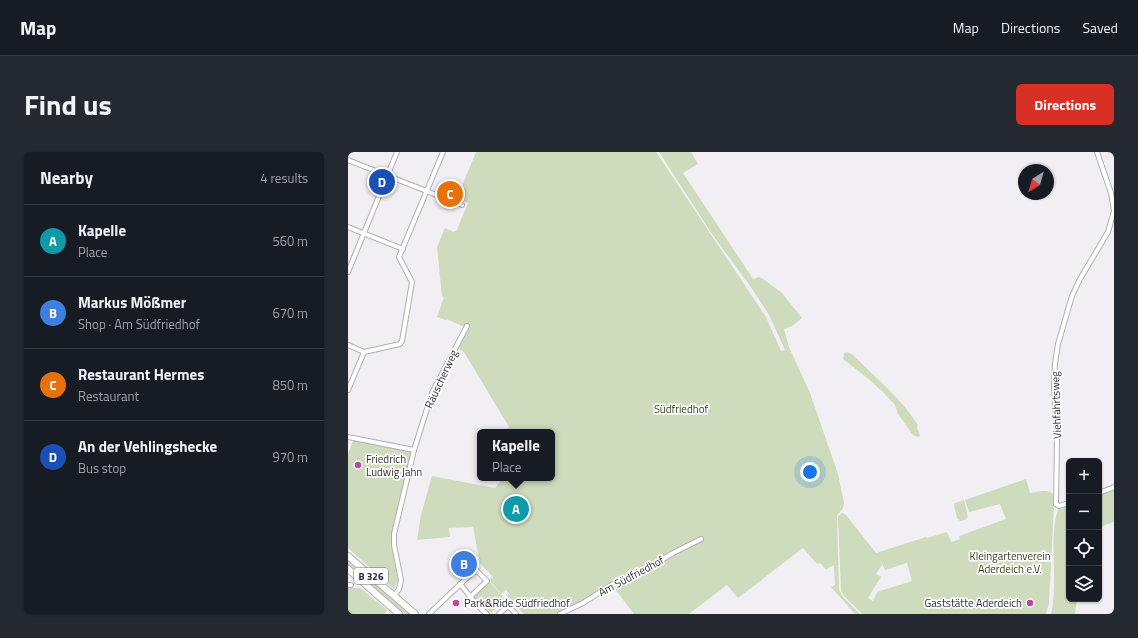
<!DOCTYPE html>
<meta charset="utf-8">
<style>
:root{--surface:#171b24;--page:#242831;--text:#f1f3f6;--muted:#9ea1a6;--line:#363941;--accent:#d93025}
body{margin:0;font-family:"Titillium Web",sans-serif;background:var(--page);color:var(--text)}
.controls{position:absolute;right:12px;bottom:12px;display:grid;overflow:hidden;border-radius:6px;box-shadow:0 1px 3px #0004}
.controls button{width:36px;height:36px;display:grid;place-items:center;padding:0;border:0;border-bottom:1px solid var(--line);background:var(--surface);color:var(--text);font:20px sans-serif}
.compass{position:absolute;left:670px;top:12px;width:36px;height:36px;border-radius:50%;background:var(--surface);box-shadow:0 1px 3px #0004;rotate:217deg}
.you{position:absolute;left:462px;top:320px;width:14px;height:14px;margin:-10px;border:3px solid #fff;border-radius:50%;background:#1a73e8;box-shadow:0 0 0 6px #1a73e833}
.badge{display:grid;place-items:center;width:26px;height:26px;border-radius:50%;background:var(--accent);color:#fff;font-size:13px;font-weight:700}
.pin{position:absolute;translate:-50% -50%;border:2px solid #fff;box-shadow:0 1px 4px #0006}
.popup{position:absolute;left:129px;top:277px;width:78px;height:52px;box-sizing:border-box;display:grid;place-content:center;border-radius:6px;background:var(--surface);filter:drop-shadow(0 1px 3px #0005);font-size:13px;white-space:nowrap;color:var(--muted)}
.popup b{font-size:15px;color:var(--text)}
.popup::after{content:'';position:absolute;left:50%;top:100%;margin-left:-8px;border:8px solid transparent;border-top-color:var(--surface)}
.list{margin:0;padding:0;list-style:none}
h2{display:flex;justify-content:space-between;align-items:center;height:52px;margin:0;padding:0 16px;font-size:17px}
h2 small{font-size:13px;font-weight:400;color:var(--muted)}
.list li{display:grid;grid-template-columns:26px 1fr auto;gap:12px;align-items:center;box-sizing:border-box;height:72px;padding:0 16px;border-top:1px solid var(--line)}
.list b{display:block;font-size:15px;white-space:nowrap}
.list p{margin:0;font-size:13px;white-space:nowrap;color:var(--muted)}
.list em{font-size:13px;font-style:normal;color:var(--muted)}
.icon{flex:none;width:22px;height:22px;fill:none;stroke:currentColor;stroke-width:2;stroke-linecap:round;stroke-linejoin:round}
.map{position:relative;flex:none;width:766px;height:462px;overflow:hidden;border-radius:6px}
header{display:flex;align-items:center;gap:24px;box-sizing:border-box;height:56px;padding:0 20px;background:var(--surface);border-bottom:1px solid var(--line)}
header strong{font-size:19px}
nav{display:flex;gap:22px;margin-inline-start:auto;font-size:14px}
.intro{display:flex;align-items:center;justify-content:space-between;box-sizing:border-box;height:96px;padding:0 24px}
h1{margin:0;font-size:28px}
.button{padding:10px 18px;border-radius:6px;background:var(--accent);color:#fff;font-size:14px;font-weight:700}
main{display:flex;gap:24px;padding:0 24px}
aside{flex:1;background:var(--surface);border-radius:6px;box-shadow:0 1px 3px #0004}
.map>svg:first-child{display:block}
.green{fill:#cedbbc;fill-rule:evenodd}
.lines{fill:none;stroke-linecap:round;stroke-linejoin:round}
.minor-casing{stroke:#b1afb3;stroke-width:6}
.primary-casing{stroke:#b1afb3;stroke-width:8}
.minor{stroke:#fff;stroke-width:4}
.primary{stroke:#fff;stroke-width:6}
.poi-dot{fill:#bb47a0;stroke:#fefdff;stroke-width:1.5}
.labels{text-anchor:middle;stroke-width:3.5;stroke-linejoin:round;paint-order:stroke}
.shield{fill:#fefdff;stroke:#6d6d6e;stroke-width:1}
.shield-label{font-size:10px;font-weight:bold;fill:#2f2f30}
.street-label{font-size:11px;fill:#2f2f30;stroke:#fefdff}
.park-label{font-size:11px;fill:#354413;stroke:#fefdff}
.poi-label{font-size:11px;fill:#2f2f30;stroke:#fefdff;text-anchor:start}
</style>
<header>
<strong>Map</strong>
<nav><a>Map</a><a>Directions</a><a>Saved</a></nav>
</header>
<div class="intro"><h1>Find us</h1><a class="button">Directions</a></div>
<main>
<aside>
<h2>Nearby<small>4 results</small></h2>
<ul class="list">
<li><span class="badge" style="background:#0f9aa8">A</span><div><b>Kapelle</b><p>Place</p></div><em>560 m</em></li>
<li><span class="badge" style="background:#3f7fe0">B</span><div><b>Markus Mößmer</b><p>Shop · Am Südfriedhof</p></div><em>670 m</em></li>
<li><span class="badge" style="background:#e8710a">C</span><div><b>Restaurant Hermes</b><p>Restaurant</p></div><em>850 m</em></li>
<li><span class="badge" style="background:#1a4fb4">D</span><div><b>An der Vehlingshecke</b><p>Bus stop</p></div><em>970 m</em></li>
</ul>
</aside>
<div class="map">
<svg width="766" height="462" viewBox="0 0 766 462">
<rect width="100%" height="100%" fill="#f1eff4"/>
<g class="green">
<path d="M128 0H308L418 165 433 199 437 198 421 163 402 134 364 82 311 0H343L350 12 335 21 405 127 411 125 415 127 434 141 454 166 444 174 436 177 441 195 462 241 490 322 496 351 495 356 489 364 491 438 495 445 512 462H507L483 435 487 433 486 413 478 417 472 411 469 412 455 396 390 446 379 433 341 462H286L263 432 236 449 209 462H176L161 447 159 443 161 442 158 438 153 442 141 428 145 425 132 411 125 375 101 376 102 385 69 388 73 363 84 324 147 336 155 326H204V280H156L161 275 116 200 109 196 118 176 99 167 98 168 89 165 96 145 94 144 89 95 97 76 105 80 109 78 120 51 109 46Z"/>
<path d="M499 200 505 203C527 225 553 246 570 273L569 276 572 284 570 285 565 283 550 262 547 253 534 239 517 224 495 207 496 201Z"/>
<path d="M6 286 62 298 64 300 43 389 50 428 46 437 0 396V302Z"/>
<path d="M678 327 682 341C692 339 706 335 708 349L703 353H706L701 451 698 462H514L496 444 493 439 490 364 494 361 498 363 528 401 578 385 579 386 599 380 603 390 612 387 611 384 658 367 652 352 621 360 617 348ZM532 407 537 418 559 411 564 429 529 440 525 449 520 446 533 425 528 422 534 413Z"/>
<path d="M766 336V370L751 375V342Z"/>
<path d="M616 348 620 365 617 368 612 369 609 366 606 353 607 351Z"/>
<path d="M721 352V447H729L727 462H703C709 436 704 407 706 380 707 372 707 364 711 356Z"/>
<path d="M0 407 63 462H56L0 413Z"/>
<path d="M141 429 157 447 143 461 125 444Z"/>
<path d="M0 436H12L39 458 37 462H0Z"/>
</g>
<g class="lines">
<g class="minor-casing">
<g id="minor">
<path d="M0 8 114 53"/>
<path d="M0 75 55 97"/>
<path d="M0 120 49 0"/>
<path d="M0 193 16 200 52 192 54 189 64 130 51 105 95 0"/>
<path d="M0 238 16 200"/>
<path d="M0 285 66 298"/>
<path d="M751 341 766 335"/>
<path d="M721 351 711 354 708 352 709 287 706 233 707 211 710 192 724 144 732 127 760 80 766 59 763 41 749 0"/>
<path d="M112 432C121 442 128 454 139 462"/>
<path d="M0 433H3"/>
<path d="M46 444 51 437 53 428 46 393V382L66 298 84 241 119 174"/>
<path d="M81 462 124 421 129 419 139 429 122 445"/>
<path d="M151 462 160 454 168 462"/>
<path d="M212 462 235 451 265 432H274L325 401 353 387"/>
</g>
</g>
<g class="primary-casing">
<g id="primary">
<path d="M0 404 67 462"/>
<path d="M0 417 51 462"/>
</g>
</g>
<use href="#minor" class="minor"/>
<use href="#primary" class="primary"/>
</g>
<g class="poi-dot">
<circle cx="10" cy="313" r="4"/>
<circle cx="108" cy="451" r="4"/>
<circle cx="682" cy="451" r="4"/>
</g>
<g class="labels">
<rect class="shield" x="6" y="416" width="34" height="16" rx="3"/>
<g class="shield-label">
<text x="23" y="428">B 326</text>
</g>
<g class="street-label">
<text transform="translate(93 227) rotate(-65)" y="4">Räuscherweg</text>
<text transform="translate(708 253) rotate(-92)" y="4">Viehfahrtsweg</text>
<text transform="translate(283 424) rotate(-28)" y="4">Am Südfriedhof</text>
</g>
<g class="park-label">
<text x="333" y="261">Südfriedhof</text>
<text x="662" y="408">Kleingartenverein<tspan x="662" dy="13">Aderdeich e.V.</tspan></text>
</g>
<g class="poi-label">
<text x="18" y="311">Friedrich<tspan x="18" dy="13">Ludwig Jahn</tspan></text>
<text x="116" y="455">Park&amp;Ride Südfriedhof</text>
<text x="674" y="455" text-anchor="end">Gaststätte Aderdeich</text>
</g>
</g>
</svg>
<div class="controls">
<button>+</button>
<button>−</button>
<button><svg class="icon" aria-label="locate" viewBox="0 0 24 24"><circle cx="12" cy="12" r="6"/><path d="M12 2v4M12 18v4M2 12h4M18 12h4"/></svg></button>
<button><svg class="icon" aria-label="layers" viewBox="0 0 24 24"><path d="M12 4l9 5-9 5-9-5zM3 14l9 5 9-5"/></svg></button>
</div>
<svg class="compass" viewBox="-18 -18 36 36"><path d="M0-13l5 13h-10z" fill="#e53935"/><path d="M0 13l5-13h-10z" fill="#9ea1a6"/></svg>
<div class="you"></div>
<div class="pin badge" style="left:168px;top:357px;background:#0f9aa8">A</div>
<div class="popup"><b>Kapelle</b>Place</div>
<div class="pin badge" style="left:116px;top:412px;background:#3f7fe0">B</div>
<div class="pin badge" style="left:102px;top:42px;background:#e8710a">C</div>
<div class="pin badge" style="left:34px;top:30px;background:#1a4fb4">D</div>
</div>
</main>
